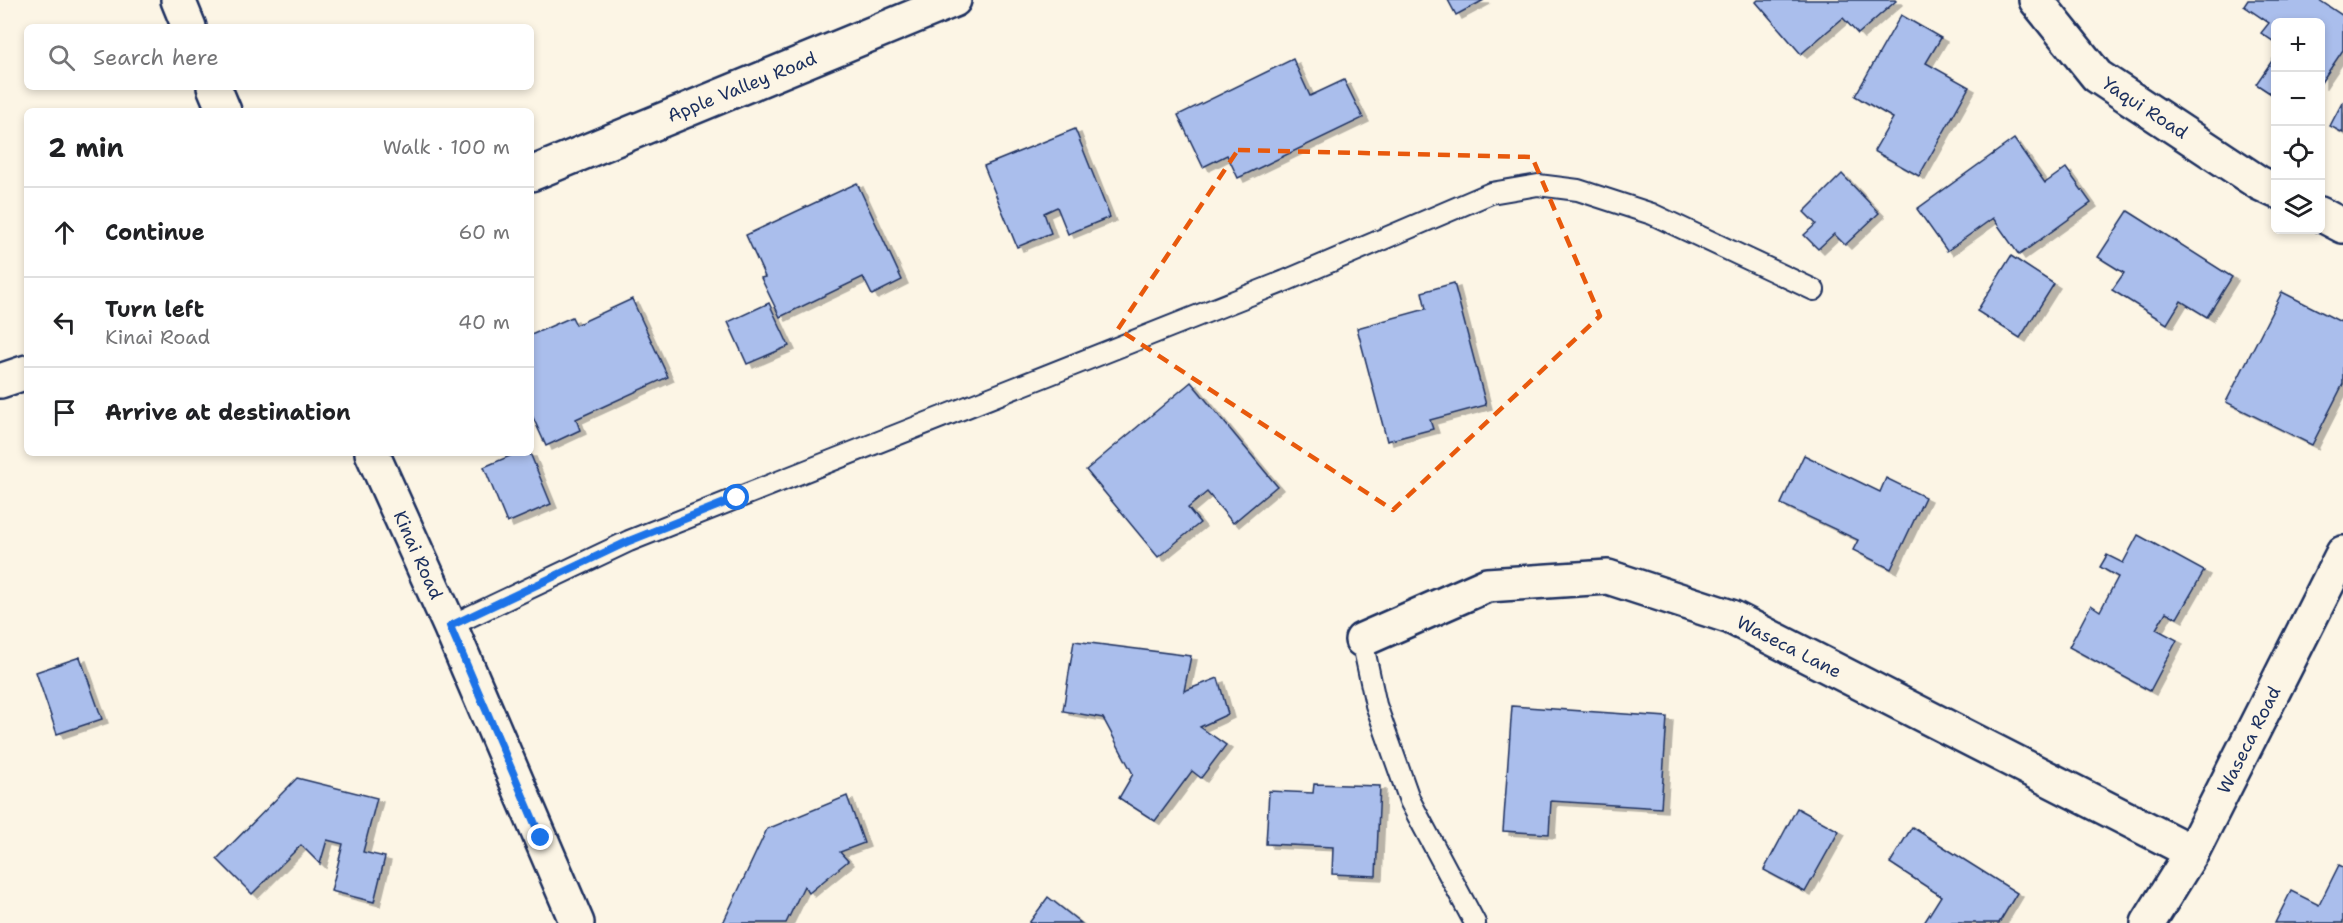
<!DOCTYPE html>
<meta charset="utf-8">
<style>
:root{--surface:#fff;--page:#f6f6f6;--text:#202124;--muted:#757577;--line:#e0e0e0}
body{margin:0;font-family:"Shantell Sans",sans-serif;background:var(--page);color:var(--text)}
.controls{position:absolute;right:18px;top:18px;display:grid;overflow:hidden;border-radius:9px;box-shadow:0 3px 9px #0003}
.controls button{width:54px;height:54px;display:grid;place-items:center;padding:0;border:0;border-bottom:2px solid var(--line);background:var(--surface);color:var(--text);font:30px sans-serif}
.stop{position:absolute;width:18px;height:18px;margin:-14px;border:4px solid #1a73e8;border-radius:50%;background:#fff}
.stop.end{background:#1a73e8;border-color:#fff;box-shadow:0 2px 6px #0008}
.list{margin:0;padding:0;list-style:none}
h2{display:flex;justify-content:space-between;align-items:center;height:78px;margin:0;padding:0 24px;font-size:26px}
h2 small{font-size:20px;font-weight:400;color:var(--muted)}
.list li{display:grid;grid-template-columns:39px 1fr auto;gap:18px;align-items:center;box-sizing:border-box;height:90px;padding:0 24px;border-top:2px solid var(--line)}
.list b{display:block;font-size:22px;white-space:nowrap}
.list p{margin:0;font-size:20px;white-space:nowrap;color:var(--muted)}
.list em{font-size:20px;font-style:normal;color:var(--muted)}
.icon{flex:none;width:33px;height:33px;fill:none;stroke:currentColor;stroke-width:2;stroke-linecap:round;stroke-linejoin:round}
.map{position:relative;flex:none;width:2343px;height:923px;overflow:hidden}
.search{position:absolute;background:var(--surface);box-shadow:0 3px 9px #0003;left:24px;top:24px;width:510px;height:66px;display:flex;align-items:center;gap:15px;box-sizing:border-box;padding:0 21px;border-radius:9px;color:var(--muted);font-size:22px}
.panel{position:absolute;background:var(--surface);box-shadow:0 3px 9px #0003;left:24px;top:108px;width:510px;height:348px;border-radius:9px}
.map>svg:first-child{display:block}
.building{fill:#aabeec;stroke:#1b2f5e;stroke-width:1.5;filter:url(#shadow)}
.lines{fill:none;stroke-linecap:round;stroke-linejoin:round}
.lane-casing{stroke:#1b2f5e;stroke-width:24}
.street-casing{stroke:#1b2f5e;stroke-width:38}
.secondary-casing{stroke:#1b2f5e;stroke-width:38}
.lane{stroke:#fcf5e5;stroke-width:20}
.street{stroke:#fcf5e5;stroke-width:33}
.secondary{stroke:#fcf5e5;stroke-width:33}
.route{stroke:#1a73e8;stroke-width:8}
.marked{fill:none;stroke:#e8590c;stroke-width:4.5;stroke-dasharray:12 8;stroke-linejoin:round}
.labels{text-anchor:middle;stroke-width:4.5;stroke-linejoin:round;paint-order:stroke}
.street-label{font-size:18px;fill:#1b2f5e;stroke:#fcf5e5}
</style>
<div class="map">
<svg width="2343" height="923" viewBox="0 0 2343 923">
<defs>
<filter id="shadow"><feDropShadow dx="6" dy="4" stdDeviation="0" flood-color="#0004"/></filter>
</defs>
<rect width="100%" height="100%" fill="#fcf5e5"/>
<filter id="ink" filterUnits="userSpaceOnUse"><feTurbulence type="fractalNoise" baseFrequency=".0167" numOctaves="2"/><feDisplacementMap in="SourceGraphic" scale="12" xChannelSelector="R" yChannelSelector="G"/><feConvolveMatrix kernelMatrix="1 2 1 2 8 2 1 2 1" color-interpolation-filters="sRGB"/></filter>
<g filter="url(#ink)">
<g class="building">
<path d="M1448 0H1484L1456 15Z"/>
<path d="M1758 0H1895L1896 1 1858 34 1843 18 1801 54 1756 2Z"/>
<path d="M2248 0H2319L2343 16V50L2320 84V22H2276V43L2261 33 2269 23 2244 6Z"/>
<path d="M1901 15 1941 38 1926 63 1969 87 1919 176 1874 151 1893 118 1855 96Z"/>
<path d="M2276 55V97L2256 84Z"/>
<path d="M1293 59 1310 96 1344 80 1363 118 1238 178 1227 155 1203 167 1178 115Z"/>
<path d="M2343 101V133L2330 126Z"/>
<path d="M1075 129 1110 217 1068 234 1057 207 1044 213 1051 233 1017 247 984 166Z"/>
<path d="M2014 139 2045 183 2066 168 2091 203 2019 255 1993 218 1947 251 1917 209Z"/>
<path d="M1842 174 1879 213 1845 245 1834 234 1818 249 1804 235 1816 224 1804 212Z"/>
<path d="M857 183 902 280 872 295 863 277 780 317 761 278 765 277 746 235Z"/>
<path d="M2128 211 2232 277 2207 317 2181 301 2167 324 2112 290 2124 273 2098 257Z"/>
<path d="M2011 256 2054 284 2020 338 1977 311Z"/>
<path d="M1454 283 1486 405 1430 420 1433 429 1387 441 1357 328 1426 309 1422 292Z"/>
<path d="M2282 292 2343 323V384L2312 445 2226 402Z"/>
<path d="M632 299 668 377 576 419 580 430 546 446 531 413V335L572 317 576 325Z"/>
<path d="M769 303 789 346 747 364 728 322Z"/>
<path d="M1191 382 1277 486 1233 523 1207 492 1188 508 1200 523 1158 557 1086 470Z"/>
<path d="M517 453H530L551 504 507 523 484 467Z"/>
<path d="M1804 455 1880 492 1886 478 1925 497 1891 569 1853 550 1858 540 1781 504Z"/>
<path d="M2138 535 2204 571 2177 618 2166 612 2156 629 2177 640 2150 691 2069 647 2091 605 2100 611 2118 577 2100 567 2107 555 2123 563Z"/>
<path d="M1074 641 1191 656 1184 691 1218 678 1228 714 1200 727 1226 745 1201 778 1192 771 1155 821 1119 798 1133 774 1103 718 1063 711Z"/>
<path d="M80 657 102 719 57 734 36 672Z"/>
<path d="M1512 706 1667 717 1661 808 1551 801 1549 834 1503 831Z"/>
<path d="M297 778 377 798 363 852 385 857 374 902 331 891 343 844 327 840 320 864 301 845 252 894 217 859Z"/>
<path d="M1314 784 1380 786 1376 876 1332 874 1333 847 1266 844 1269 791 1313 793Z"/>
<path d="M847 796 864 843 840 852 848 861 809 893 804 886 786 923H723L767 829Z"/>
<path d="M1797 808 1839 831 1805 892 1764 870Z"/>
<path d="M1912 827 2017 893 1999 923H1924L1941 896 1890 863Z"/>
<path d="M2339 865 2343 867V923H2275L2291 891 2319 905Z"/>
<path d="M1048 897 1081 923H1029Z"/>
</g>
<g class="lines">
<g class="lane-casing">
<g id="lane">
<path d="M450 626 629 541 1285 281 1491 193 1538 185 1578 190 1652 214 1814 290"/>
<path d="M1362 640 1376 705 1410 801 1475 923"/>
</g>
</g>
<g class="street-casing">
<g id="street">
<path d="M178 0 189 27"/>
<path d="M2036 0 2097 76 2259 183 2276 191"/>
<path d="M214 87 224 111"/>
<path d="M2320 214 2343 226"/>
<path d="M372 453 450 626 577 923"/>
<path d="M1362 640 1487 585 1608 577 1731 617 2192 852"/>
<path d="M2148 923 2192 852 2343 553"/>
</g>
</g>
<g class="secondary-casing">
<g id="secondary">
<path d="M531 174 954 0"/>
<path d="M0 381 27 372"/>
</g>
</g>
<use href="#lane" class="lane"/>
<use href="#street" class="street"/>
<use href="#secondary" class="secondary"/>
</g>
</g>
<g class="lines" filter="url(#ink)">
<path class="route" d="M541 838 450 626 629 541 737 498"/>
</g>
<path class="marked" d="M1238 150 1532 157 1600 316 1393 510 1118 329Z"/>
<g class="labels">
<g class="street-label">
<text transform="translate(742 87) rotate(-22)" y="6">Apple Valley Road</text>
<text transform="translate(2145 108) rotate(33)" y="6">Yaqui Road</text>
<text transform="translate(418 555) rotate(66)" y="6">Kinai Road</text>
<text transform="translate(1789 647) rotate(27)" y="6">Waseca Lane</text>
<text transform="translate(2249 740) rotate(-63)" y="6">Waseca Road</text>
</g>
</g>
</svg>
<div class="controls">
<button>+</button>
<button>−</button>
<button><svg class="icon" aria-label="locate" viewBox="0 0 24 24"><circle cx="12" cy="12" r="6"/><path d="M12 2v4M12 18v4M2 12h4M18 12h4"/></svg></button>
<button><svg class="icon" aria-label="layers" viewBox="0 0 24 24"><path d="M12 4l9 5-9 5-9-5zM3 14l9 5 9-5"/></svg></button>
</div>
<div class="stop" style="left:737px;top:498px"></div>
<div class="stop end" style="left:541px;top:838px"></div>
<div class="search"><svg class="icon" aria-label="search" viewBox="0 0 24 24"><circle cx="10" cy="10" r="6"/><path d="M15 15l6 6"/></svg>Search here</div>
<section class="panel">
<h2>2 min<small>Walk · 100 m</small></h2>
<ul class="list">
<li><svg class="icon" aria-label="ahead" viewBox="0 0 24 24"><path d="M12 20V5M6 11l6-6 6 6"/></svg><div><b>Continue</b></div><em>60 m</em></li>
<li><svg class="icon" aria-label="left" viewBox="0 0 24 24"><path d="M17 20v-9H6M10 6l-5 5 5 5"/></svg><div><b>Turn left</b><p>Kinai Road</p></div><em>40 m</em></li>
<li><svg class="icon" aria-label="arrive" viewBox="0 0 24 24"><path d="M6 21V4h12l-3 4 3 4H6"/></svg><div><b>Arrive at destination</b></div></li>
</ul>
</section>
</div>
